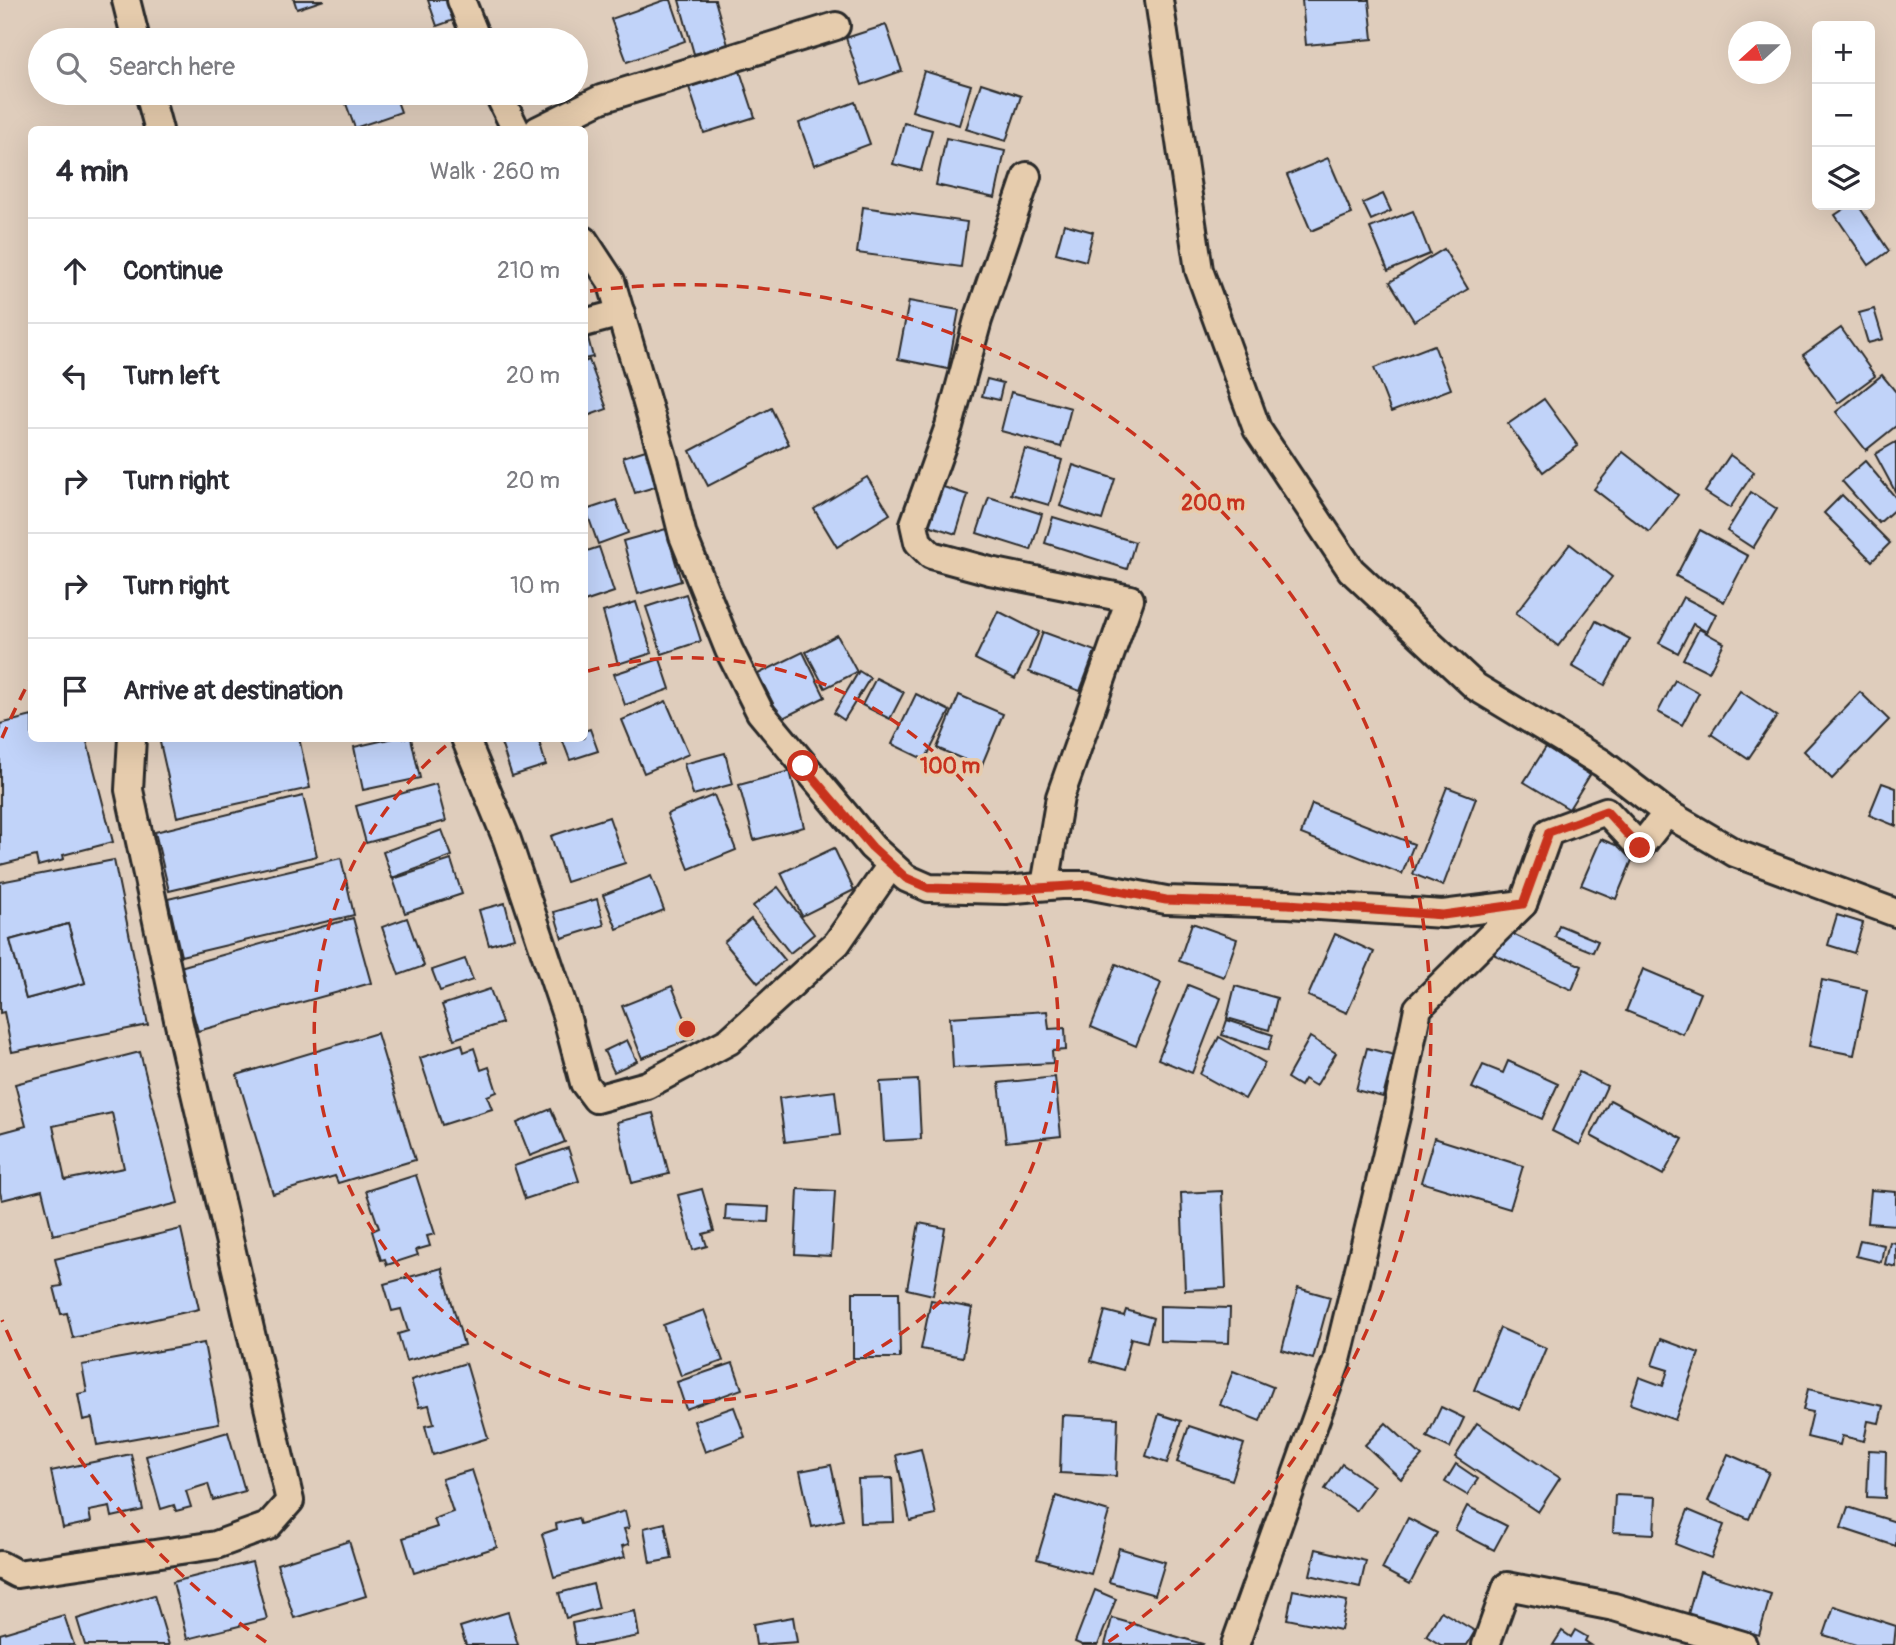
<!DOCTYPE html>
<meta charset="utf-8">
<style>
:root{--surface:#fff;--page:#f2f2f3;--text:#2b2b33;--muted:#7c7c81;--line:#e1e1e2}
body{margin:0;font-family:Pangolin,sans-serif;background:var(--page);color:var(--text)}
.controls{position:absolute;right:21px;top:21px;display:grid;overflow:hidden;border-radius:10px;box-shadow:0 7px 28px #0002}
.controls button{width:63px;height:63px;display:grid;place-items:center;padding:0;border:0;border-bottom:2px solid var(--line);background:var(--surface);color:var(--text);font:35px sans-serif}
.compass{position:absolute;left:1728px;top:21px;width:63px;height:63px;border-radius:50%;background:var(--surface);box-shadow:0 7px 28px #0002;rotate:249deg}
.stop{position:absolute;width:21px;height:21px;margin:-16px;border:5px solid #c8321e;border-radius:50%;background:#fff}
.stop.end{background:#c8321e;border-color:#fff;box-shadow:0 2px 7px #0008}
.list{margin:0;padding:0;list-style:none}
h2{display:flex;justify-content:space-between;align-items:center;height:91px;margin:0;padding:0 28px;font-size:30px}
h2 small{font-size:23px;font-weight:400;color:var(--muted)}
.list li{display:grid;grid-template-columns:46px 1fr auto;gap:21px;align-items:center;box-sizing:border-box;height:105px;padding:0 28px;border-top:2px solid var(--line)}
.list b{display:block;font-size:26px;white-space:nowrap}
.list em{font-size:23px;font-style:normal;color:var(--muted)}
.icon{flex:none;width:38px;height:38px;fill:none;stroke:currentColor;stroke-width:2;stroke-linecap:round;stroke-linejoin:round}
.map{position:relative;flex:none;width:1896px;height:1645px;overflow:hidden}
.search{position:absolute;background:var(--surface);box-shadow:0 7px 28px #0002;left:28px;top:28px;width:560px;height:77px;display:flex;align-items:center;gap:18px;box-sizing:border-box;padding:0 24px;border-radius:38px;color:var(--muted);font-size:26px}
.panel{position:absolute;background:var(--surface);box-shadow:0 7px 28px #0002;left:28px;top:126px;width:560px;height:616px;border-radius:10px}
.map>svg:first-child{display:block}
.building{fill:#c1d3f9;stroke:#2b2b2b;stroke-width:2;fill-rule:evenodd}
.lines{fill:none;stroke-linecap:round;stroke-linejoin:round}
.minor-casing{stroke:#2b2b2b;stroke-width:32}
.minor{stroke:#e6ccad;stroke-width:26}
.route{stroke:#c8321e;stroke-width:9}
.ring{fill:none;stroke:#c8321e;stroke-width:3.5;stroke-dasharray:12 9}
.centre{fill:#c8321e;stroke:#e6ccad;stroke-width:3.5}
.ring-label{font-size:21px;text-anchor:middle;font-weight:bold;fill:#c8321e;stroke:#e6ccad;stroke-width:7;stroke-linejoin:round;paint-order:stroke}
</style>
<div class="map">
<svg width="1896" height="1645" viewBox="0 0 1896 1645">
<rect width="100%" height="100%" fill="#dfcdbc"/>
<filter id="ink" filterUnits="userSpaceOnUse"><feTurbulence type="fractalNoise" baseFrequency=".0143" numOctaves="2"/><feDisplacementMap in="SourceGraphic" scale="14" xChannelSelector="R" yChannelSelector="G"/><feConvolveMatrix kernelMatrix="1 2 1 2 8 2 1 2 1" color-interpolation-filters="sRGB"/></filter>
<g filter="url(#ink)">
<g class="building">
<path d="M294 0H324L297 9Z"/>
<path d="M428 0H447L454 20 437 26Z"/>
<path d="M665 0H671L685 41 627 62 611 19Z"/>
<path d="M679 0H715L728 45 694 54Z"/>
<path d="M1302 0H1369L1373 39 1306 45Z"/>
<path d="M886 25 902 71 862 85 846 38Z"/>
<path d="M458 31 460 40H434L433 38Z"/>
<path d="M740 71 755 117 704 133 689 87Z"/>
<path d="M924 71 971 85 959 125 912 111Z"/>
<path d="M981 83 1021 96 1006 141 966 129Z"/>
<path d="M342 93H394L401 112 355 128Z"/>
<path d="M855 102 870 144 814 165 799 123Z"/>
<path d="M904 123 932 130 921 171 893 164Z"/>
<path d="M946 138 1005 151 995 198 936 185Z"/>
<path d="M1328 158 1352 214 1311 231 1287 175Z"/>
<path d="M1383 194 1391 211 1371 220 1363 203Z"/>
<path d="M1850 205H1858L1889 251 1869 265 1835 215Z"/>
<path d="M863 207 967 222 961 267 857 253Z"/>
<path d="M1413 211 1430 254 1388 271 1370 228Z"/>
<path d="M1064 224 1093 232 1086 261 1056 253Z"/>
<path d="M1444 249 1468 289 1414 321 1390 282Z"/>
<path d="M909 301 959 310 948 369 898 359Z"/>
<path d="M1874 309 1883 339 1868 343 1859 313Z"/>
<path d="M1841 328 1875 376 1838 403 1803 355Z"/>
<path d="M586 330 593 357 584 359V331Z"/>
<path d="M1434 345 1451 389 1391 412 1374 368Z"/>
<path d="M589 360 607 409 584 417V362Z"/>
<path d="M1882 375 1896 392V426L1866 450 1836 412Z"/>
<path d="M987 379 1003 383 999 400 982 396Z"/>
<path d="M1011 392 1071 408 1061 447 1001 431Z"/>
<path d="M1544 399 1578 446 1543 472 1508 424Z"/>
<path d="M771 408 789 444 708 486 690 451Z"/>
<path d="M1896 442V493L1875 454Z"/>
<path d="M649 449 661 485 635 493 623 457Z"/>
<path d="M1025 449 1062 460 1049 505 1011 494Z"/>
<path d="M1623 452 1678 495 1649 532 1594 489Z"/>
<path d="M1730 455 1754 472 1730 508 1705 492Z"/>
<path d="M1865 461 1896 498V508L1879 523 1842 481Z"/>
<path d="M1073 465 1115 479 1102 520 1060 506Z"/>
<path d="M867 477 890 514 837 547 814 509Z"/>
<path d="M931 483 968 495 956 534 919 522Z"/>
<path d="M1751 492 1777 509 1753 548 1727 531Z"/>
<path d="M1842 495 1890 543 1872 561 1824 513Z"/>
<path d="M989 497 1042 514 1031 550 977 533Z"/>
<path d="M616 500 628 533 598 544 586 510Z"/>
<path d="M1053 517 1135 542 1127 569 1045 543Z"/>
<path d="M666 529 681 581 638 594 623 541Z"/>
<path d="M1700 530 1748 556 1724 602 1676 576Z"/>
<path d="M1570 544 1612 577 1558 646 1516 613Z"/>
<path d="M599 547 614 592 584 602V552Z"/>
<path d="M686 594 701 641 662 654 646 607Z"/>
<path d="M1683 597 1716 614 1707 632 1693 624 1678 653 1659 643Z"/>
<path d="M636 602 652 653 618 664 603 612Z"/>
<path d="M998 611 1039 632 1015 679 975 659Z"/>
<path d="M1596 621 1630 639 1605 685 1572 666Z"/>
<path d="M1699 629 1724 643 1709 672 1683 659Z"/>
<path d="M1043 632 1095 651 1080 691 1029 672Z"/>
<path d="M837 635 857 672 825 688 806 652Z"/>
<path d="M803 652 825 697 781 719 758 674Z"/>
<path d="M660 659 670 689 625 705 614 674Z"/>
<path d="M859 671 870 678 844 720 834 713Z"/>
<path d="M876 678 904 692 890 719 862 705Z"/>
<path d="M1675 680 1699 693 1682 725 1658 712Z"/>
<path d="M1740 691 1777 716 1748 759 1711 734Z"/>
<path d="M1860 692 1889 720 1832 779 1804 751Z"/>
<path d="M916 694 950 711 925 760 892 744Z"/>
<path d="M959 695 1003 714 981 767 937 748Z"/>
<path d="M666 701 689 754 644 773 622 720Z"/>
<path d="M32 716V738H86L113 842 63 855 64 859 38 866 36 856 0 865V724Z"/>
<path d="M590 729 598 751 570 760 562 739 584 738V731Z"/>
<path d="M159 738H299L310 788 177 817Z"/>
<path d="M394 738H411L420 778 363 790 354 747Z"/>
<path d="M515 738H538L546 765 512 776 501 743Z"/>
<path d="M1546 747 1590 775 1569 809 1524 782Z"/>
<path d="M725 753 733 784 693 795 684 764Z"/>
<path d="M790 771 804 827 754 840 739 785Z"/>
<path d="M1882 783 1896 788V826L1869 815Z"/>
<path d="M436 784 446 821 366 843 356 806Z"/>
<path d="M1447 787 1476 798 1443 886 1413 874Z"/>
<path d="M714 795 736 850 689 869 667 814Z"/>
<path d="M303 796 317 856 169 891 155 832Z"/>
<path d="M1312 804 1414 844 1402 874 1301 834Z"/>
<path d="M609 817 625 863 566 882 551 836Z"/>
<path d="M442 830 452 856 392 878 383 852Z"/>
<path d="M1601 839 1635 853 1616 899 1581 885Z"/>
<path d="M834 848 854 890 802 916 781 873Z"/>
<path d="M341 858 354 915 181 956 168 899Z"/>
<path d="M114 860 148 1025 12 1052 4 1012 0 1013V882ZM68 924 85 983 26 999 10 940Z"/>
<path d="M451 860 462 894 405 913 393 879Z"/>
<path d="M651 876 664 910 617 929 603 895Z"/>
<path d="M778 887 814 934 790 953 753 906Z"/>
<path d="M597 899 604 925 562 938 554 912Z"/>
<path d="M505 903 514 938 489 945 479 910Z"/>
<path d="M1837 915 1863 923 1854 953 1828 945Z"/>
<path d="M353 918 371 983 198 1031 180 967Z"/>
<path d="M407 918 424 966 399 975 382 927Z"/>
<path d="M751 919 785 960 758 983 724 942Z"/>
<path d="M1192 923 1237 939 1224 977 1179 961Z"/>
<path d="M68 924 85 983 26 999 10 940Z"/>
<path d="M1559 925 1598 941 1593 952 1555 937Z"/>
<path d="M1504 930 1582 966 1572 990 1493 954Z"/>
<path d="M1335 934 1374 952 1347 1013 1308 996Z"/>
<path d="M465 959 473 980 440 991 432 970Z"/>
<path d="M1116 964 1161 983 1136 1046 1091 1027Z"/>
<path d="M1643 969 1700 993 1683 1034 1626 1011Z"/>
<path d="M1822 980 1867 990 1854 1055 1809 1046Z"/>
<path d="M1188 985 1221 998 1192 1073 1158 1059Z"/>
<path d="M672 986 693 1038 642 1058 622 1006Z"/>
<path d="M1235 986 1277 998 1269 1030 1227 1018Z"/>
<path d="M490 989 502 1023 454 1039 442 1005Z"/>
<path d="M1047 1011 1049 1029 1065 1028 1066 1050 1052 1051 1053 1063 953 1068 950 1017Z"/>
<path d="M1227 1020 1273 1035 1268 1050 1222 1035Z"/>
<path d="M377 1033 415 1160 338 1183 335 1176 273 1194 237 1075Z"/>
<path d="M1219 1037 1265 1063 1245 1099 1200 1074Z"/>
<path d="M1310 1037 1336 1053 1316 1086 1304 1079 1300 1086 1287 1078Z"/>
<path d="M627 1040 637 1061 614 1072 604 1051Z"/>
<path d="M462 1044 464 1052 474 1048 481 1070 489 1067 497 1092 487 1096 492 1109 442 1125 420 1058Z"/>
<path d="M1367 1048 1394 1055 1383 1097 1356 1090Z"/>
<path d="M140 1052 178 1203 53 1235 42 1190 2 1200 0 1192V1133L26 1126 15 1084ZM112 1113 124 1168 65 1180 53 1126Z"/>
<path d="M1508 1061 1558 1084 1542 1119 1472 1088 1483 1065 1503 1073Z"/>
<path d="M1579 1072 1607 1086 1580 1145 1552 1131Z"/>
<path d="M1055 1077 1061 1136 1006 1142 999 1083Z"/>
<path d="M918 1080 921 1139 884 1141 880 1082Z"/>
<path d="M835 1091 840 1135 785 1142 779 1098Z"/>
<path d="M1610 1100 1683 1139 1663 1175 1591 1136Z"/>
<path d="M551 1109 565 1142 530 1156 517 1123Z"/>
<path d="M653 1113 669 1174 632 1183 617 1122Z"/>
<path d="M1434 1138 1523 1166 1510 1209 1421 1182Z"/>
<path d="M568 1148 579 1181 525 1199 514 1166Z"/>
<path d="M416 1175 435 1234 427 1236 430 1246 416 1250 418 1255 387 1265 385 1259 381 1260 372 1231 379 1228 366 1191Z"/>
<path d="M702 1189 714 1231 703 1234 707 1246 693 1250 678 1195Z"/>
<path d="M798 1189 835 1191 831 1256 795 1254Z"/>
<path d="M1871 1190 1896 1192V1225L1868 1223Z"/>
<path d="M1222 1191 1226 1288 1185 1290 1181 1193Z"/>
<path d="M726 1205 769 1207 768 1222 725 1220Z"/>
<path d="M919 1223 945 1228 933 1295 907 1289Z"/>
<path d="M181 1229 199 1309 73 1338 67 1313 61 1314 54 1287 62 1286 55 1259Z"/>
<path d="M1860 1240 1884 1245 1881 1262 1856 1256Z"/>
<path d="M1890 1242 1896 1243V1267L1885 1264Z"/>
<path d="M442 1268 464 1345 406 1361 398 1334 408 1331 401 1309 392 1311 384 1284Z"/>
<path d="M1298 1288 1330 1297 1313 1359 1282 1350Z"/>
<path d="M853 1292H899L900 1358H853Z"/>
<path d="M931 1300 972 1308 963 1357 921 1349Z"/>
<path d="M1160 1306 1230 1308 1229 1343 1160 1341Z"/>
<path d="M704 1310 723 1361 681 1376 663 1325Z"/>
<path d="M1126 1310 1153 1318 1147 1342 1131 1338 1123 1370 1091 1361 1105 1311 1124 1316Z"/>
<path d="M1500 1328 1546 1348 1520 1410 1474 1390Z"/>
<path d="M1661 1339 1699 1353 1675 1420 1630 1404 1639 1377 1663 1386 1668 1370 1652 1365Z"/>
<path d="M204 1343 219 1423 97 1445 92 1418 83 1420 78 1394 87 1392 82 1365Z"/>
<path d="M466 1363 488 1438 433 1455 425 1426 434 1424 429 1405 419 1407 411 1380Z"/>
<path d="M733 1363 742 1389 686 1409 677 1382Z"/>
<path d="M1233 1371 1273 1387 1260 1421 1220 1405Z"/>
<path d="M1808 1389 1883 1406 1879 1423 1868 1421 1864 1441 1842 1436 1840 1445 1807 1437 1813 1412 1803 1410Z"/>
<path d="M734 1407 745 1437 705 1452 694 1421Z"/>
<path d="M1441 1407 1464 1418 1450 1448 1427 1437Z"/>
<path d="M1159 1414 1181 1421 1167 1463 1146 1456Z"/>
<path d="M1062 1415 1118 1418 1116 1476 1060 1473Z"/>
<path d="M1386 1423 1422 1456 1401 1479 1365 1445Z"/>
<path d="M1477 1423 1560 1478 1538 1512 1455 1457Z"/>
<path d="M1189 1426 1244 1444 1232 1480 1177 1462Z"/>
<path d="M228 1432 245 1491 213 1500 208 1484 186 1491 191 1507 176 1511 174 1505 161 1509 146 1456Z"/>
<path d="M921 1449 936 1515 910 1521 896 1455Z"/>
<path d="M1869 1450 1886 1451 1885 1498 1867 1497Z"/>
<path d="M131 1454 143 1510 112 1517 110 1507 89 1511 91 1522 63 1528 51 1471Z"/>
<path d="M1728 1454 1769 1472 1749 1519 1708 1501Z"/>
<path d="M1342 1464 1374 1486 1356 1511 1325 1489Z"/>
<path d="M1456 1464 1478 1479 1467 1495 1445 1482Z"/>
<path d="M831 1465 843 1520 812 1527 800 1471Z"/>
<path d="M472 1470 497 1547 414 1573 403 1538 437 1527 434 1519 453 1512 442 1479Z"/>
<path d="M892 1478 894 1522 860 1523 858 1479Z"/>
<path d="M1615 1495 1656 1497 1654 1534 1613 1532Z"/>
<path d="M1056 1496 1109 1512 1091 1574 1037 1559Z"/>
<path d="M1467 1506 1507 1526 1494 1550 1455 1530Z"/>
<path d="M1848 1507 1896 1522V1546L1841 1528Z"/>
<path d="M1688 1510 1724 1525 1711 1558 1675 1544Z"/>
<path d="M625 1511 629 1528 624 1529 629 1544 622 1546 625 1557 554 1577 542 1534 557 1529 556 1524 578 1518 580 1524Z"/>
<path d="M1408 1518 1437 1533 1410 1584 1382 1569Z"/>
<path d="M665 1523 672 1559 650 1563 644 1528Z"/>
<path d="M349 1541 366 1596 294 1618 277 1564Z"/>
<path d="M1119 1548 1165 1562 1155 1595 1109 1582Z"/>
<path d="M1316 1549 1366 1561 1360 1587 1310 1575Z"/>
<path d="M252 1562 267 1619 187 1639 173 1582Z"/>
<path d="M1700 1572 1771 1594 1759 1635 1688 1614Z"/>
<path d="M593 1584 599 1608 566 1618 559 1593Z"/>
<path d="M1095 1590 1116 1599 1098 1645H1082L1075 1642Z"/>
<path d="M1293 1590 1347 1601 1341 1630 1287 1619Z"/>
<path d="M154 1595 169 1645H85L77 1619Z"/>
<path d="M1834 1606 1896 1626 1894 1645H1856L1824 1635Z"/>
<path d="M635 1611 639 1636 593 1645H576L572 1623Z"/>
<path d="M1441 1611 1475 1631 1467 1645H1441L1426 1636Z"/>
<path d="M508 1612 518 1645H466L460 1627Z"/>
<path d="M64 1615 74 1645H0V1634Z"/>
<path d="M793 1617 797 1642 756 1645 753 1624Z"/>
<path d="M1112 1618 1203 1644 1202 1645H1105Z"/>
<path d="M1575 1630 1587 1637 1585 1641 1591 1645H1553L1562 1631 1571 1637Z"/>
</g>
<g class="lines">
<g class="minor-casing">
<g id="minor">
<path d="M126 0 136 40"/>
<path d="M461 0 477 40"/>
<path d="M1159 0 1199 270 1257 429 1351 570 1476 687 1602 763 1667 813 1735 853 1896 913"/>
<path d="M149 93 159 130"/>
<path d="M498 93 516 130"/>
<path d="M538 130 601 99 836 26"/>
<path d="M1027 176 978 320 949 426 914 524 918 542 931 555 990 571 1130 599 1060 797 1045 886"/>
<path d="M584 240 611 281 665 464 683 536 729 650 760 712 872 847 906 878 929 888 1005 890 1061 885H1087L1166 900 1288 904 1443 914 1523 904"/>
<path d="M584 323 621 313"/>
<path d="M465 738 507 840 566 1015 584 1083 596 1099 647 1085 729 1041 837 943 891 865"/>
<path d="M0 1565 17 1574 216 1545 268 1526 290 1501 179 1024 129 790 132 738"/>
<path d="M1235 1645 1337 1360 1396 1116 1418 1008 1523 904 1549 832 1606 811 1640 847 1667 813"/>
<path d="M1486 1645 1507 1586 1614 1607 1743 1645"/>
</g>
</g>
<use href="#minor" class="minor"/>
</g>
</g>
<g class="lines" filter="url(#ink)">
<path class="route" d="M803 766 872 847 906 878 929 888 1005 890 1087 885 1166 900 1288 904 1443 915 1523 904 1549 832 1606 811 1640 848"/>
</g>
<g class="ring">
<path d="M588 671A372 372 0 1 1 453 740"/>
<path d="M266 1642A744 744 0 0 1 2 1320M2 738A744 744 0 0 1 30 680M590 291A744 744 0 0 1 1108 1642"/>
</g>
<circle cx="687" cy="1029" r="10" class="centre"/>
<g class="ring-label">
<text x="1213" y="510">200 m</text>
<text x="950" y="773">100 m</text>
</g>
</svg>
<div class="controls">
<button>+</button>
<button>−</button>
<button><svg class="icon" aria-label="layers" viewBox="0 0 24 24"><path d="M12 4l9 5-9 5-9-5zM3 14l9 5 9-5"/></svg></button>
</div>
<svg class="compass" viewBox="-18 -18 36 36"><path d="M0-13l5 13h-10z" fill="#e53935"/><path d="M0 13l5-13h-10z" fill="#7c7c81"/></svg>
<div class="stop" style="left:803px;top:766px"></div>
<div class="stop end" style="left:1640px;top:848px"></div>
<div class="search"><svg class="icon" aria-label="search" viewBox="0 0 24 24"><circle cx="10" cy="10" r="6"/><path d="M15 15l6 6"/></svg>Search here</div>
<section class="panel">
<h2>4 min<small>Walk · 260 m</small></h2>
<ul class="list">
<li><svg class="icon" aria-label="ahead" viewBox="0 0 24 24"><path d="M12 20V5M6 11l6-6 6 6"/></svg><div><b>Continue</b></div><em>210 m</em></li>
<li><svg class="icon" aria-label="left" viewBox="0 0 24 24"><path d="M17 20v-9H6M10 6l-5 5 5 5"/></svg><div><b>Turn left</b></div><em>20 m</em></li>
<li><svg class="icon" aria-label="right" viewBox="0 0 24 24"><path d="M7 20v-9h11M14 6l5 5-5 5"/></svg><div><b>Turn right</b></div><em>20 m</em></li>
<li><svg class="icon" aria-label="right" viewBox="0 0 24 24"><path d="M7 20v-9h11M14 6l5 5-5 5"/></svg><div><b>Turn right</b></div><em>10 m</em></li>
<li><svg class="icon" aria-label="arrive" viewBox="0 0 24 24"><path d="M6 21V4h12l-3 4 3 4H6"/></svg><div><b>Arrive at destination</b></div></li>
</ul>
</section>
</div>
